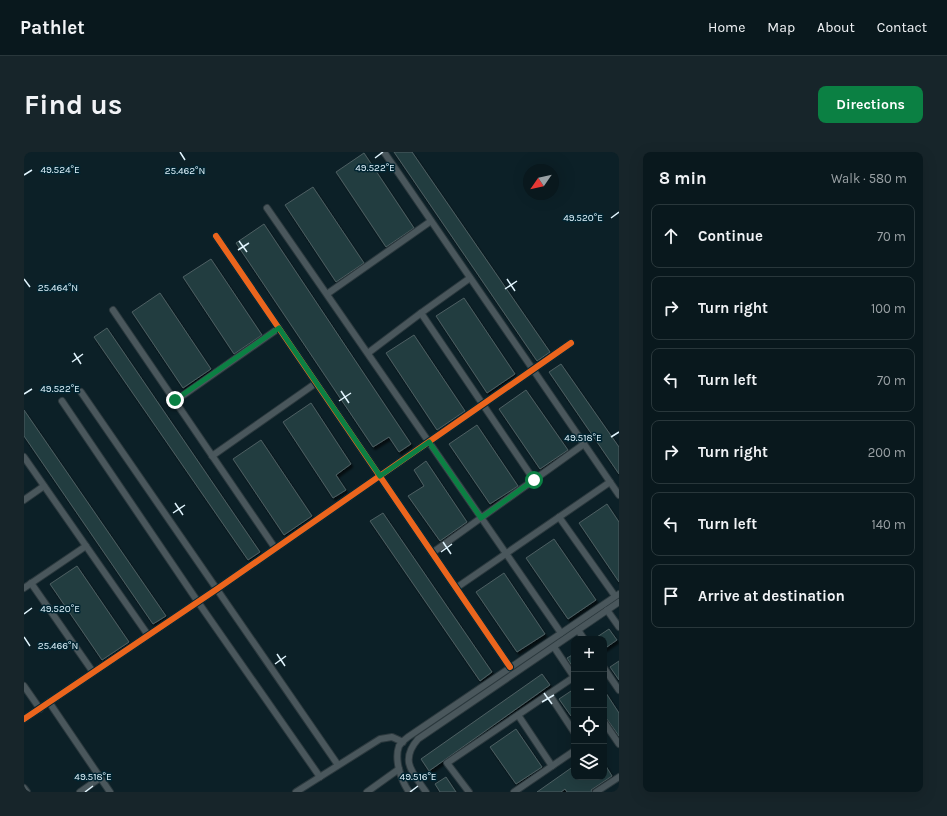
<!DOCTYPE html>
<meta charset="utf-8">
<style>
:root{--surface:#09181d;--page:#17252a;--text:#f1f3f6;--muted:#99a0a4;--line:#29373b;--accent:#0b8043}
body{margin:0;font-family:Karla,sans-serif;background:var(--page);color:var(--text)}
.controls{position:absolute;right:12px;bottom:12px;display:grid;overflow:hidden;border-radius:8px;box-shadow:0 4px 16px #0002}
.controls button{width:36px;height:36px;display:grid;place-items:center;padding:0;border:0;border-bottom:1px solid var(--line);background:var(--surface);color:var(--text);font:20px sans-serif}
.compass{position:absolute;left:499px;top:12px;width:36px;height:36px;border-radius:50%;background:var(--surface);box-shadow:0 4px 16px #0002;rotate:236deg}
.stop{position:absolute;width:12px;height:12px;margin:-9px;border:3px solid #0b8043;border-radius:50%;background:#fff}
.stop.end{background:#0b8043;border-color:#fff;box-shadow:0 1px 4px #0008}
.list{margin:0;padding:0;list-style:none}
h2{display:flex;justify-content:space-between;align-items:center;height:52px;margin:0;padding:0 16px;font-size:17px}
h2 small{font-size:13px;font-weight:400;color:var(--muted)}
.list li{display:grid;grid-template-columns:26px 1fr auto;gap:12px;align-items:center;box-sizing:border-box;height:64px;margin:0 8px 8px;padding:0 8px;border:1px solid var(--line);border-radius:8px}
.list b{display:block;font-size:15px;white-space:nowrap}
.list em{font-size:13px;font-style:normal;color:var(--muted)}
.icon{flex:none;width:22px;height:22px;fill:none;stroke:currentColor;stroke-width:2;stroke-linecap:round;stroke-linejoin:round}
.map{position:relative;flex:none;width:595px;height:640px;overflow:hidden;border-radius:8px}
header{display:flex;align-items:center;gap:24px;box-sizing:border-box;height:56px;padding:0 20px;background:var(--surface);border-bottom:1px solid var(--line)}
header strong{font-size:19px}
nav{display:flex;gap:22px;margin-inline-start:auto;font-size:14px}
.intro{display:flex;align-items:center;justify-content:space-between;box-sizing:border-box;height:96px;padding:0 24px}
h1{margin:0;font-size:28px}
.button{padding:10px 18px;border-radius:8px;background:var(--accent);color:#fff;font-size:14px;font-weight:700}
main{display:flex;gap:24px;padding:0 24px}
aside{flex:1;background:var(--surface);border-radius:8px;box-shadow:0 4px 16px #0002}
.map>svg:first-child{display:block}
.building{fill:#243d41;stroke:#4d5f62;filter:url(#shadow)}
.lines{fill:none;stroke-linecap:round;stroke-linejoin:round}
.minor-casing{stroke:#2c393e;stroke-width:8}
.minor{stroke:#4a575c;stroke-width:6}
.cycleway-casing{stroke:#012532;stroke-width:8}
.cycleway{stroke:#eb651d;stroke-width:6}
.route{stroke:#0b8043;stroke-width:5}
.ticks{fill:none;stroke:#e1f4fd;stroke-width:1.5}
.ticks-label{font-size:10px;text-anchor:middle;fill:#e1f4fd;stroke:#012532;stroke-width:3;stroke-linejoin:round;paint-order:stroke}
</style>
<header>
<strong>Pathlet</strong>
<nav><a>Home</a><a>Map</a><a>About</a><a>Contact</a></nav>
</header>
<div class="intro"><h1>Find us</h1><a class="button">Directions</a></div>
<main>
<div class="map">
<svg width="595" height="640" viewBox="0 0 595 640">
<defs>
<filter id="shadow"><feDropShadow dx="2" dy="3" stdDeviation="1" flood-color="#0009"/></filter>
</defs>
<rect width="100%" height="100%" fill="#0c2027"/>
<g class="building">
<path d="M370 0H388L526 200 513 209Z"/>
<path d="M340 1 390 76 362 95 312 20Z"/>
<path d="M289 35 340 111 312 130 261 53Z"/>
<path d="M240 72 387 292 375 300 365 285 349 295 212 91Z"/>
<path d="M187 107 238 183 210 202 159 125Z"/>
<path d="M136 141 187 217 159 236 108 160Z"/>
<path d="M440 146 491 222 463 241 412 164Z"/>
<path d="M83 176 236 400 224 408 70 185Z"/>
<path d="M390 183 441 259 413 278 362 201Z"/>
<path d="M537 212 595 295V322L525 220Z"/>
<path d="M502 238 544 298 516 317 475 257Z"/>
<path d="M287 251 327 312 312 323 322 338 309 346 259 270Z"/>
<path d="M0 258 142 464 129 472 0 284Z"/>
<path d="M453 273 494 334 466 352 425 292Z"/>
<path d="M237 288 288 364 260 383 209 307Z"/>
<path d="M402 309 443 370 416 389 384 344 400 334 390 318Z"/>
<path d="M583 352 595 370V430L555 371Z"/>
<path d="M359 361 468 520 456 529 346 369Z"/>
<path d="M530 387 572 448 544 467 502 406Z"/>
<path d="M53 414 105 490 78 508 26 432Z"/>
<path d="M480 421 521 482 493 500 452 440Z"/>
<path d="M585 477 593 488 580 497V487H570Z"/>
<path d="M550 502V517L543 506Z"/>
<path d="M595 509V528L586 515Z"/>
<path d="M518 522 526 533 405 619 397 607Z"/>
<path d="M580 538 595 561V584L580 563Z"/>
<path d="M547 539 550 544V562L547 564 535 547Z"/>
<path d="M492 577 518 615 492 632 466 595Z"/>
<path d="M580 611 588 624 567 638 568 640H543L541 637 537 640H513L550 614V625H580Z"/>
<path d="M422 625 432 640H416L411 632Z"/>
</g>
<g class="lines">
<g class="minor-casing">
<g id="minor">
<path d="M360 0 595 343"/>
<path d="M243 56 537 481"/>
<path d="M192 84 486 515"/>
<path d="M303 142 407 69"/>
<path d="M89 158 251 396"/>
<path d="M397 161 446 126"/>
<path d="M344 201 397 161 510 328"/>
<path d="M57 240 314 613"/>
<path d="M38 249 174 450 296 625"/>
<path d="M151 249 255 176"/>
<path d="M188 304 292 231"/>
<path d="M0 305 124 483"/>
<path d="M0 348 20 334"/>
<path d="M535 365 591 444"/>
<path d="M408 401 560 292"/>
<path d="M7 431 69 520"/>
<path d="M0 436 62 394"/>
<path d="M432 436 586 330"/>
<path d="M583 458 595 475"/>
<path d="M554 478 560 487"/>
<path d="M530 495 550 525"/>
<path d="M580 516 595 538"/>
<path d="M0 534 16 557"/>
<path d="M525 542 550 580"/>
<path d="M25 550 86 640"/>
<path d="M494 563 528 614"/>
<path d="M0 567 193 437 547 191"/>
<path d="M580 570 595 592"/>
<path d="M0 636 3 640"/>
<path d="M56 640 76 626"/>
<path d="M272 640 356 587 368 585 379 590"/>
<path d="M343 640 375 617"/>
<path d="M385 640C377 628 370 608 375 594 377 591 381 587 384 585L595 442"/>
<path d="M402 640C389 621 375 609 394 587L595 450"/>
<path d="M445 640 423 611 550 525"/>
<path d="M490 640 550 599"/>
<path d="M572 640 595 625"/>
</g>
</g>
<use href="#minor" class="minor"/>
<g class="cycleway-casing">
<g id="cycleway">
<path d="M192 84 486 515"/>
<path d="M0 567 193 437 547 191"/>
</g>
</g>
<use href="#cycleway" class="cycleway"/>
</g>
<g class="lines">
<path class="route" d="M151 248 255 176 356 324 405 290 457 366 510 328"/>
</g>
<path class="ticks" d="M156 0 161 8M351 6 359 0M0 23 8 18M587 66 595 60M215 89 223 100M214 98 225 91M0 127 6 135M483 127 491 139M481 137 493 129M50 201 57 212M48 210 59 202M317 239 325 251M0 242 8 237M315 249 327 241M587 285 595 280M151 351 159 363M149 361 161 353M419 390 427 402M417 400 428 392M0 462 8 456M0 485 6 494M253 502 261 514M251 512 262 504M520 541 528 552M518 550 530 543M61 640 69 634M386 640 394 634"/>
<g class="ticks-label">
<text x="351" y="19">49.522°E</text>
<text x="36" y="21">49.524°E</text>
<text x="161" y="22">25.462°N</text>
<text x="559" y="69">49.520°E</text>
<text x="34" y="139">25.464°N</text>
<text x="36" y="240">49.522°E</text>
<text x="559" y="289">49.518°E</text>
<text x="36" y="460">49.520°E</text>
<text x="34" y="497">25.466°N</text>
<text x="69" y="628">49.518°E</text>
<text x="394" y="628">49.516°E</text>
</g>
</svg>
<div class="controls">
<button>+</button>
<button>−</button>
<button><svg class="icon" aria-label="locate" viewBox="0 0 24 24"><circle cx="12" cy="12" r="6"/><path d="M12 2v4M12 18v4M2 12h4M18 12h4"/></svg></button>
<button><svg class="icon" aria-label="layers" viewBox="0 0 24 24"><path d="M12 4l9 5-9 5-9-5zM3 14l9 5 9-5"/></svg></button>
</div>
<svg class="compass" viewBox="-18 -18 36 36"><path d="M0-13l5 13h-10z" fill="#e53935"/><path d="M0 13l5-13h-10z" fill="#99a0a4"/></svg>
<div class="stop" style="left:510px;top:328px"></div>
<div class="stop end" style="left:151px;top:248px"></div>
</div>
<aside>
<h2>8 min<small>Walk · 580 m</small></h2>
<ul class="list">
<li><svg class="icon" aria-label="ahead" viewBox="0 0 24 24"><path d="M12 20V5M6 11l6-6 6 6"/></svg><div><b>Continue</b></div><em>70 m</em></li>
<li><svg class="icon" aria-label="right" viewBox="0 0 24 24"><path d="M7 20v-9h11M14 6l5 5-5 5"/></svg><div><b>Turn right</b></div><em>100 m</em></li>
<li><svg class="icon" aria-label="left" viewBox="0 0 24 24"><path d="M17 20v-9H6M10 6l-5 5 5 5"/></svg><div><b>Turn left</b></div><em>70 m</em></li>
<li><svg class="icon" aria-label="right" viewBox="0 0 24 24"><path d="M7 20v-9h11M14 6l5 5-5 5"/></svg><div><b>Turn right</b></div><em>200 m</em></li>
<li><svg class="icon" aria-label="left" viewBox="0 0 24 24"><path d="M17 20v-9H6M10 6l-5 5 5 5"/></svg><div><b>Turn left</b></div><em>140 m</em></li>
<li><svg class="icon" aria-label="arrive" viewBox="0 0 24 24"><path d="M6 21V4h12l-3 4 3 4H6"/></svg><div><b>Arrive at destination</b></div></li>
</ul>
</aside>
</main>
